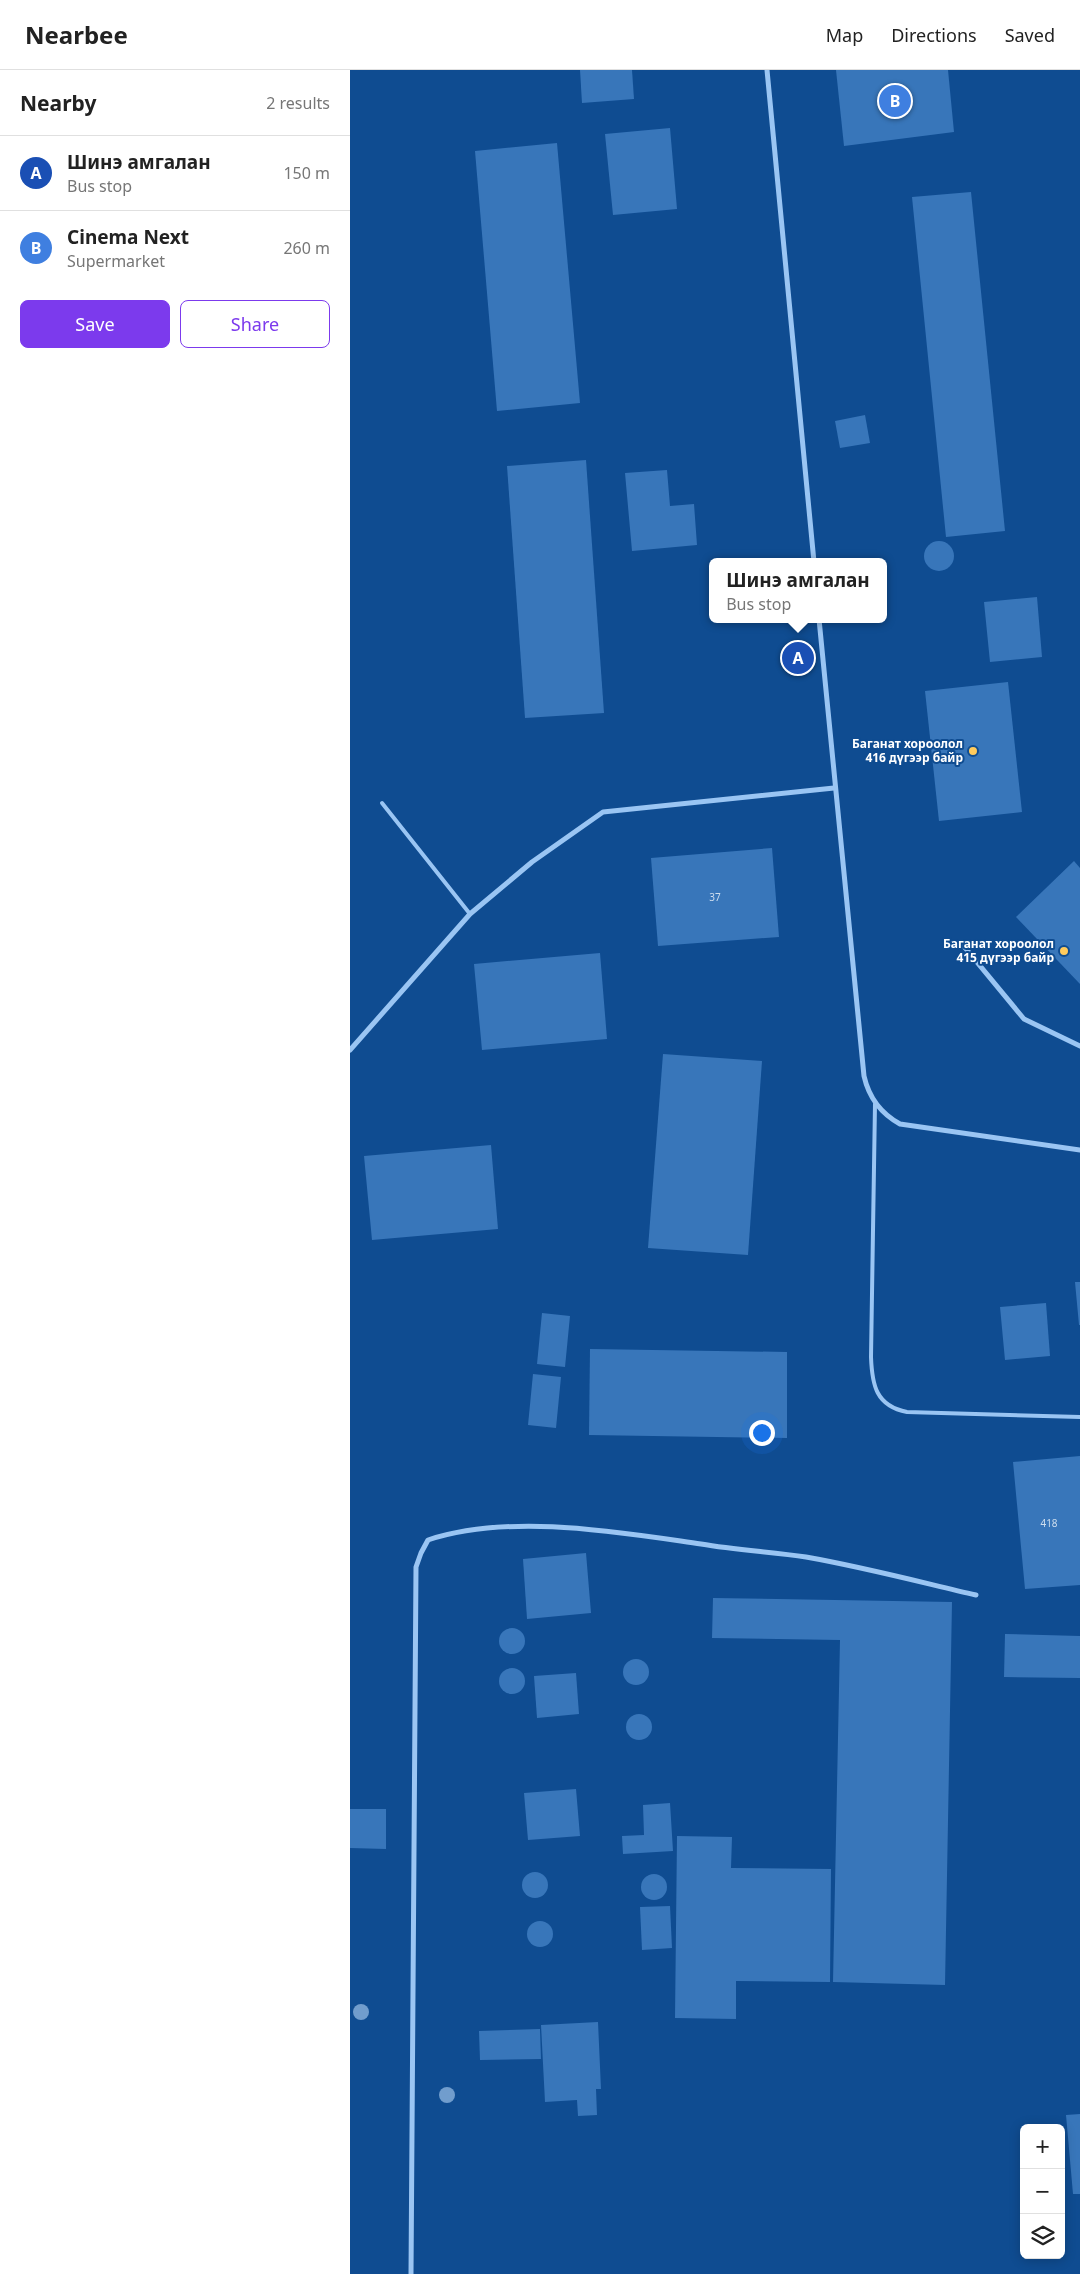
<!DOCTYPE html>
<meta charset="utf-8">
<style>
:root{--surface:#fff;--page:#f2f2f2;--text:#222;--muted:#767676;--line:#e0e0e0;--accent:#7c3aed}
body{margin:0;font-family:"Noto Sans",sans-serif;background:var(--page);color:var(--text)}
.controls{position:absolute;right:15px;bottom:15px;display:grid;overflow:hidden;border-radius:8px;box-shadow:0 2px 12px #0003}
.controls button{width:45px;height:45px;display:grid;place-items:center;padding:0;border:0;border-bottom:1px solid var(--line);background:var(--surface);color:var(--text);font:25px sans-serif}
.you{position:absolute;left:411px;top:1362px;width:18px;height:18px;margin:-12px;border:4px solid #fff;border-radius:50%;background:#1a73e8;box-shadow:0 0 0 8px #1a73e833}
.badge{display:grid;place-items:center;width:32px;height:32px;border-radius:50%;background:var(--accent);color:#fff;font-size:16px;font-weight:700}
.pin{position:absolute;translate:-50% -50%;border:2px solid #fff;box-shadow:0 1px 5px #0006}
.popup{position:absolute;left:359px;top:488px;width:178px;height:65px;box-sizing:border-box;display:grid;place-content:center;border-radius:8px;background:var(--surface);filter:drop-shadow(0 1px 4px #0005);font-size:16px;white-space:nowrap;color:var(--muted)}
.popup b{font-size:19px;color:var(--text)}
.popup::after{content:'';position:absolute;left:50%;top:100%;margin-left:-10px;border:10px solid transparent;border-top-color:var(--surface)}
.list{margin:0;padding:0;list-style:none}
h2{display:flex;justify-content:space-between;align-items:center;height:65px;margin:0;padding:0 20px;font-size:21px}
h2 small{font-size:16px;font-weight:400;color:var(--muted)}
.list li{display:grid;grid-template-columns:32px 1fr auto;gap:15px;align-items:center;box-sizing:border-box;height:75px;padding:0 20px;border-top:1px solid var(--line)}
.list b{display:block;font-size:19px;white-space:nowrap}
.list p{margin:0;font-size:16px;white-space:nowrap;color:var(--muted)}
.list em{font-size:16px;font-style:normal;color:var(--muted)}
.actions{display:flex;gap:10px;padding:15px 20px}
.actions a{flex:1;padding:11px 0;border:1px solid var(--accent);border-radius:8px;text-align:center;font-size:18px;color:var(--accent)}
.actions .main{background:var(--accent);color:#fff}
.icon{flex:none;width:28px;height:28px;fill:none;stroke:currentColor;stroke-width:2;stroke-linecap:round;stroke-linejoin:round}
.map{position:relative;flex:none;width:730px;height:2204px;overflow:hidden}
header{display:flex;align-items:center;gap:30px;box-sizing:border-box;height:70px;padding:0 25px;background:var(--surface);border-bottom:1px solid var(--line)}
header strong{font-size:24px}
nav{display:flex;gap:28px;margin-inline-start:auto;font-size:18px}
main{display:flex}
aside{flex:1;background:var(--surface)}
.map>svg:first-child{display:block}
.building{fill:#3876ba}
.lines{fill:none;stroke-linecap:round;stroke-linejoin:round}
.service{stroke:#9ac5f3;stroke-width:4}
.minor{stroke:#9ac5f3;stroke-width:5}
.tree{fill:#719dcd}
.poi-dot{fill:#ffcb5d;stroke:#0f4c91;stroke-width:2}
.labels{text-anchor:middle;stroke-width:4;stroke-linejoin:round;paint-order:stroke}
.number-label{font-size:10px;fill:#cdddee}
.poi-label{font-size:12px;font-weight:bold;fill:#fff;stroke:#0f4c91;text-anchor:end}
</style>
<header>
<strong>Nearbee</strong>
<nav><a>Map</a><a>Directions</a><a>Saved</a></nav>
</header>
<main>
<aside>
<h2>Nearby<small>2 results</small></h2>
<ul class="list">
<li><span class="badge" style="background:#1a4fb4">A</span><div><b>Шинэ амгалан</b><p>Bus stop</p></div><em>150 m</em></li>
<li><span class="badge" style="background:#3f7fe0">B</span><div><b>Cinema Next</b><p>Supermarket</p></div><em>260 m</em></li>
</ul>
<div class="actions"><a class="main">Save</a><a>Share</a></div>
</aside>
<div class="map">
<svg width="730" height="2204" viewBox="0 0 730 2204">
<rect width="100%" height="100%" fill="#0f4c91"/>
<g class="building">
<path d="M230 0H282L284 29 232 33Z"/>
<path d="M486 0H598L604 62 494 76Z"/>
<path d="M320 58 327 139 263 145 255 64Z"/>
<path d="M207 73 230 333 147 341 125 81Z"/>
<path d="M621 122 655 461 596 467 562 127Z"/>
<path d="M515 345 520 373 490 378 485 351Z"/>
<path d="M236 390 254 643 175 648 157 396Z"/>
<path d="M317 400 320 436 344 434 347 475 282 481 275 403Z"/>
<circle cx="589" cy="486" r="15"/>
<path d="M687 527 692 587 640 592 634 532Z"/>
<path d="M658 612 672 742 589 751 575 621Z"/>
<path d="M422 778 429 867 308 876 301 788Z"/>
<path d="M724 791 730 798V914L666 847Z"/>
<path d="M250 883 257 969 132 980 124 894Z"/>
<path d="M313 984 412 991 398 1185 298 1178Z"/>
<path d="M141 1075 148 1159 22 1170 14 1086Z"/>
<path d="M725 1212H730V1255H729Z"/>
<path d="M696 1233 700 1286 655 1290 650 1237Z"/>
<path d="M192 1243 220 1246 215 1297 187 1294Z"/>
<path d="M240 1279 437 1282V1368L239 1365Z"/>
<path d="M183 1304 211 1307 206 1358 178 1355Z"/>
<path d="M730 1386V1515L675 1519 663 1392Z"/>
<path d="M236 1483 241 1543 177 1549 173 1489Z"/>
<path d="M363 1528 602 1532 595 1915 483 1912 490 1570 362 1568Z"/>
<circle cx="162" cy="1571" r="13"/>
<path d="M655 1564 730 1566V1608L654 1607Z"/>
<circle cx="286" cy="1602" r="13"/>
<circle cx="162" cy="1611" r="13"/>
<path d="M226 1603 229 1644 187 1648 184 1606Z"/>
<circle cx="289" cy="1657" r="13"/>
<path d="M226 1719 230 1766 178 1770 174 1723Z"/>
<path d="M320 1733 323 1781 273 1784 272 1766 294 1765 293 1735Z"/>
<path d="M0 1739H36V1779L0 1778Z"/>
<path d="M327 1766 382 1767 381 1798 481 1799 480 1912 386 1911V1949L325 1948Z"/>
<circle cx="185" cy="1815" r="13"/>
<circle cx="304" cy="1817" r="13"/>
<path d="M320 1836 322 1878 292 1880 290 1837Z"/>
<circle cx="190" cy="1864" r="13"/>
<path d="M248 1952 251 2019H246L247 2045 228 2046 227 2030 195 2032 191 1955Z"/>
<path d="M190 1959 191 1989 130 1990 129 1961Z"/>
<path d="M730 2044V2124H723L716 2045Z"/>
</g>
<g class="lines">
<g class="service">
<path d="M32 733 120 844"/>
<path d="M525 1034 521 1287C522 1315 526 1336 557 1342L730 1347"/>
</g>
<g class="minor">
<path d="M417 0 464 492"/>
<path d="M469 549 514 1006C519 1028 530 1043 550 1054L730 1080"/>
<path d="M612 874 674 949 730 976"/>
<path d="M0 980 120 844 182 792 253 742 484 718"/>
<path d="M61 2204 66 1497 71 1483 78 1470C160 1443 267 1462 351 1474 386 1480 422 1482 456 1487 513 1497 570 1512 626 1525"/>
</g>
</g>
<g class="tree">
<circle cx="11" cy="1942" r="8"/>
<circle cx="97" cy="2025" r="8"/>
</g>
<g class="poi-dot">
<circle cx="623" cy="681" r="5"/>
<circle cx="714" cy="881" r="5"/>
</g>
<g class="labels">
<g class="number-label">
<text x="365" y="831">37</text>
<text x="699" y="1457">418</text>
</g>
<g class="poi-label">
<text x="613" y="678">Баганат хороолол<tspan x="613" dy="14">416 дүгээр байр</tspan></text>
<text x="704" y="878">Баганат хороолол<tspan x="704" dy="14">415 дүгээр байр</tspan></text>
</g>
</g>
</svg>
<div class="controls">
<button>+</button>
<button>−</button>
<button><svg class="icon" aria-label="layers" viewBox="0 0 24 24"><path d="M12 4l9 5-9 5-9-5zM3 14l9 5 9-5"/></svg></button>
</div>
<div class="you"></div>
<div class="pin badge" style="left:448px;top:588px;background:#1a4fb4">A</div>
<div class="popup"><b>Шинэ амгалан</b>Bus stop</div>
<div class="pin badge" style="left:545px;top:31px;background:#3f7fe0">B</div>
</div>
</main>
